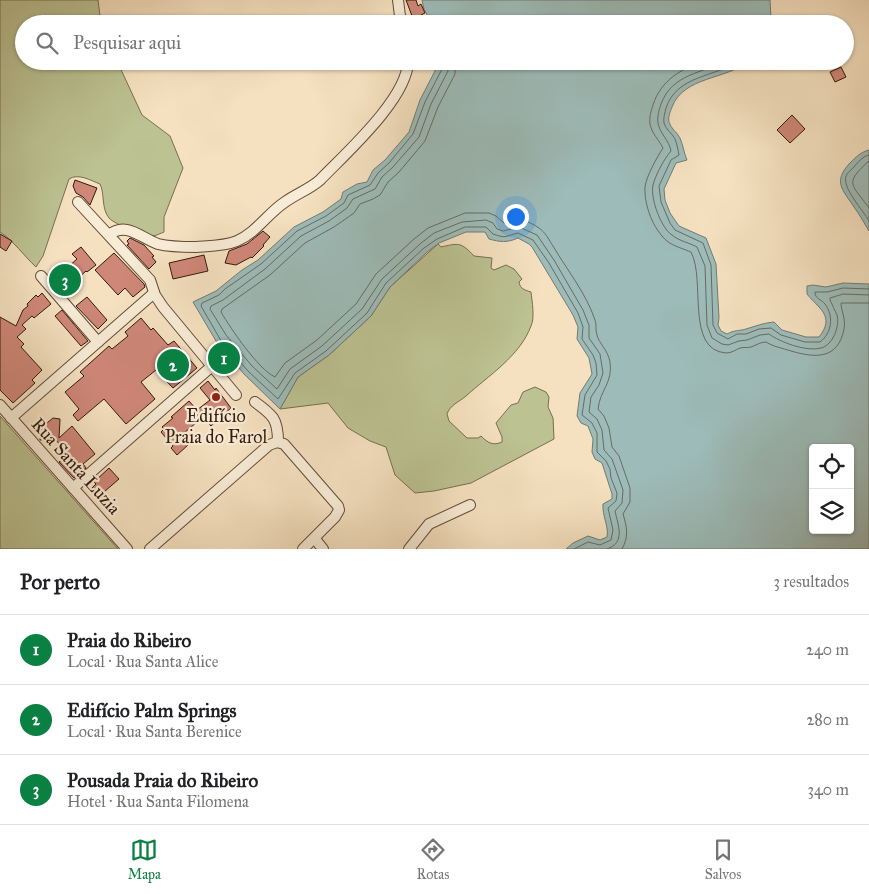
<!DOCTYPE html>
<html lang="pt">
<meta charset="utf-8">
<style>
:root{--surface:#fff;--page:#f6f6f6;--text:#202124;--muted:#757577;--line:#e0e0e0;--accent:#0b8043}
body{margin:0;font-family:"IM FELL Great Primer",serif;background:var(--page);color:var(--text)}
.controls{position:absolute;right:15px;bottom:15px;display:grid;overflow:hidden;border-radius:5px;box-shadow:0 1px 4px #0004}
.controls button{width:45px;height:45px;display:grid;place-items:center;padding:0;border:0;border-bottom:1px solid var(--line);background:var(--surface);color:var(--text);font:25px sans-serif}
.you{position:absolute;left:515px;top:216px;width:18px;height:18px;margin:-12px;border:4px solid #fff;border-radius:50%;background:#1a73e8;box-shadow:0 0 0 8px #1a73e833}
.badge{display:grid;place-items:center;width:32px;height:32px;border-radius:50%;background:var(--accent);color:#fff;font-size:16px;font-weight:700}
.pin{position:absolute;translate:-50% -50%;border:2px solid #fff;box-shadow:0 1px 5px #0006}
.list{margin:0;padding:0;list-style:none}
h2{display:flex;justify-content:space-between;align-items:center;height:65px;margin:0;padding:0 20px;font-size:21px}
h2 small{font-size:16px;font-weight:400;color:var(--muted)}
.list li{display:grid;grid-template-columns:32px 1fr auto;gap:15px;align-items:center;box-sizing:border-box;height:70px;padding:0 20px;border-top:1px solid var(--line)}
.list b{display:block;font-size:19px;white-space:nowrap}
.list p{margin:0;font-size:16px;white-space:nowrap;color:var(--muted)}
.list em{font-size:16px;font-style:normal;color:var(--muted)}
.icon{flex:none;width:28px;height:28px;fill:none;stroke:currentColor;stroke-width:2;stroke-linecap:round;stroke-linejoin:round}
.map{position:relative;flex:none;width:869px;height:549px;overflow:hidden}
.search{position:absolute;background:var(--surface);box-shadow:0 1px 4px #0004;left:15px;right:15px;top:15px;height:55px;display:flex;align-items:center;gap:12px;box-sizing:border-box;padding:0 18px;border-radius:28px;color:var(--muted);font-size:19px}
.sheet{height:275px;background:var(--surface)}
nav{display:flex;justify-content:space-around;align-items:center;box-sizing:border-box;height:70px;border-top:1px solid var(--line);background:var(--surface);font-size:14px;color:var(--muted)}
nav a{display:grid;justify-items:center;gap:2px}
nav .on{color:var(--accent)}
.map>svg:first-child{display:block}
.green{fill:#bcc292;stroke:#786e50}
.water{fill:#9dbcb9;stroke:#737b74;fill-rule:evenodd}
.lines{fill:none;stroke-linecap:round;stroke-linejoin:round}
.shore{stroke:#686b63;stroke-width:1}
.building{fill:#cf8778;stroke:#331a0d}
.minor-casing{stroke:#644c3a;stroke-width:12}
.minor{stroke:#f8ecd6;stroke-width:10}
.poi-dot{fill:#8f2418;stroke:#f8ecd6;stroke-width:2}
.labels{text-anchor:middle;stroke-width:4.5;stroke-linejoin:round;paint-order:stroke}
.poi-label{font-size:18px;fill:#331a0d;stroke:#f8ecd6}
.street-label{font-size:18px;fill:#331a0d;stroke:#f8ecd6}
</style>
<div class="map">
<svg width="869" height="549" viewBox="0 0 869 549">
<rect width="100%" height="100%" fill="#f5e1c0"/>
<filter id="stains"><feTurbulence type="fractalNoise" baseFrequency=".004" numOctaves="4"/><feColorMatrix values="0 0 0 0 .2 0 0 0 0 .09 0 0 0 0 .02 0 0 0 .5 -.17"/></filter>
<radialGradient id="worn" r=".72"><stop offset=".6" stop-color="#630" stop-opacity="0"/><stop offset="1" stop-color="#630" stop-opacity=".3"/></radialGradient>
<g class="green">
<path d="M0 0H98L101 24H24V61H117L142 115 170 136 183 168 164 217V232C161 233 156 236 152 236 144 236 114 224 109 218 101 208 105 194 100 184 90 180 78 173 69 179L43 256 36 267C23 255 14 241 0 232Z"/>
<path d="M438 244 441 247C459 243 461 242 474 256L492 258 491 268 494 270 506 265 514 269 522 279 519 282C520 289 525 290 531 292 532 301 535 318 531 326 520 356 488 376 466 396 459 402 450 405 447 414L449 421 467 438H478L481 436C488 443 493 446 502 442V437L496 423 511 405 518 403 523 392 535 387 546 392 549 397 548 407 553 418 554 439 471 483 434 491 415 493 395 475 386 447 370 441 348 428 328 403 280 409 298 377 329 355 371 316 390 287Z"/>
<path d="M0 416 118 549H0Z"/>
</g>
<g class="water">
<path d="M422 0H770L771 18 774 24H432L424 9Z"/>
<path d="M437 61H749C726 80 684 76 672 107 670 112 668 117 669 122 671 129 677 132 680 138 683 145 684 153 687 160L676 163 664 189 665 200 670 213 679 226 706 238 716 264 719 318 718 325 721 331 727 334C734 330 739 331 746 329 756 326 763 323 774 322L782 330 806 337H819C836 316 818 308 807 294V286L813 285 826 287 843 283 869 284V549H566L573 543 588 536 600 540 607 537C609 526 602 516 603 504L612 499V494L602 463 595 459 592 452 593 439 588 426 581 423 577 416 580 393 592 374 589 358 577 339 578 327 573 315 532 247 529 244 518 238C507 243 500 242 489 239L485 232H466L439 243 427 252 390 287 371 316 329 355 298 377 280 409 244 374 216 341 193 302 216 291 242 270 258 260 294 227 323 212 341 199 343 192 357 184 367 182 373 170 385 160 409 132 420 100 437 67ZM813 448H850V530H813Z"/>
<path d="M869 150V231C864 223 860 215 854 207 843 190 832 182 850 163 856 157 861 152 869 150Z"/>
</g>
<g class="lines">
<g class="shore">
<path d="M442 61V69L425 102 413 134 389 163 378 173 370 185 348 195 344 203 326 216 297 231 261 264 225 289 219 295 202 303 201 306 220 339 248 371 278 399 295 373 326 351 367 313 386 283 424 248 437 239 465 227H486L493 234C507 239 505 236 518 233L533 240 549 263 578 313 583 327 582 339 593 355 596 363 597 375 585 395 582 415 592 423 597 433V452L606 461 610 469 611 478 617 493 616 501 608 508 613 530 611 540 600 545 588 542 574 549"/>
<path d="M448 61V71L431 104 419 137 393 167 382 177 375 189 353 199 347 208 329 221 301 236 265 269 223 300 211 306 210 309 226 335 252 366 277 389 290 369 322 346 362 309 382 279 420 244 434 233 462 222 486 220 493 223 497 229 503 231 519 227 537 235 554 260 583 310 589 325V338L600 354 603 373 599 385 591 397 589 412 597 419 602 430 604 450 612 459 623 490 622 503 615 511C618 525 626 543 607 549"/>
<path d="M455 61V74L438 107 425 141 399 172 388 182 380 195 373 199 360 204 354 213 334 227 305 243 270 275 222 309 221 312C231 329 258 369 275 377L285 363 317 340 356 304 376 274 414 239 428 228 465 213H489L496 216 504 223C518 219 526 219 539 228 546 233 549 240 553 246 567 270 586 293 595 320 597 325 595 330 597 335 598 342 608 350 610 362 613 383 600 390 598 409L604 416 609 428 612 447 619 456 630 488V502L623 514C627 527 629 537 622 549"/>
<path d="M704 61C681 69 661 80 653 105 651 111 649 118 650 124 652 134 659 140 663 148 657 157 646 177 645 187 644 205 653 229 667 241 673 246 684 249 691 252 706 280 685 350 726 353 732 353 735 350 740 348 744 347 748 348 751 347 757 345 760 342 766 342 774 347 782 348 791 351 815 358 838 360 844 329 846 318 841 311 841 303H869"/>
<path d="M727 61C702 73 672 74 661 104 659 110 657 117 658 123 660 134 669 140 671 151 664 159 656 174 653 185 650 198 661 228 672 235 679 241 690 243 697 247L705 266 707 325 712 338 722 344 728 345 739 341 747 340 760 335 769 334C780 342 806 352 821 348 833 345 840 326 837 315 835 310 832 305 830 300V298L843 294 869 295"/>
<path d="M740 61C715 77 677 75 666 108 665 113 663 118 664 123 666 130 672 133 675 139 677 144 678 150 679 155L671 160 659 186 661 202 670 223 675 230 703 243 711 265 713 325 717 333 728 339 737 334H746L759 329 771 328 781 335 805 342H820C832 333 834 316 825 304 821 299 815 299 815 292H827L843 288 869 289"/>
<path d="M869 155C863 156 858 162 854 167 851 170 847 173 846 176 842 188 863 210 869 221"/>
<path d="M869 161C843 184 852 184 869 208"/>
</g>
</g>
<g class="building">
<path d="M406 0H416L418 6 421 4 425 13 421 15 424 24H415Z"/>
<path d="M841 67 846 77 835 82 830 72Z"/>
<path d="M792 115 805 129 790 143 777 130Z"/>
<path d="M75 180 97 188 90 205 83 197 76 193 73 186Z"/>
<path d="M263 231 270 237 263 245 264 246 252 258 251 257 236 265 225 263 229 251 247 244Z"/>
<path d="M0 234 12 241 6 251 0 247Z"/>
<path d="M130 238 144 245 154 256 152 257 156 262 149 269 127 245 129 244 127 241Z"/>
<path d="M81 247 96 265 87 272 86 271 64 290 53 277 58 272 60 274 77 259 72 254Z"/>
<path d="M114 253 144 284 145 287 133 297 125 288 118 295 95 270Z"/>
<path d="M204 255 208 271 173 279 169 263Z"/>
<path d="M42 293 51 304 34 318 32 316 22 325 26 329 17 337 24 344 21 347 42 370 32 380 35 383 13 403 0 390V317L16 326 23 310 28 306 27 304 36 295 38 297Z"/>
<path d="M87 297 107 320 98 329 76 306Z"/>
<path d="M62 310 88 341 81 346 55 316Z"/>
<path d="M141 318 151 330 153 328 168 345 174 341 197 368 173 388 156 370 141 382 155 399 126 424 104 399 78 421 73 415 79 409 65 392 84 376 80 372 109 346 112 349 128 336 125 332Z"/>
<path d="M208 381 215 390 216 388 231 408 211 426 203 417 184 433 181 437 188 445 177 455 171 448 173 446 161 432 164 429 162 427 173 418 171 417 189 401 197 410 210 400 200 388Z"/>
<path d="M53 418 60 419 59 438 72 426 95 454 83 464 86 468 74 478 59 462 68 454 55 439 48 446 43 440H40L41 428Z"/>
<path d="M109 468 119 479 97 498 90 490 96 484 94 482Z"/>
</g>
<g class="lines">
<g class="minor-casing">
<g id="minor">
<path d="M398 0 401 24"/>
<path d="M78 202 150 280 155 295 163 307 236 395"/>
<path d="M109 235C126 221 141 238 158 244 170 247 183 247 196 247 209 246 225 246 237 241 256 233 268 213 285 202 296 194 310 189 320 180 345 154 408 98 408 61"/>
<path d="M41 276 98 342"/>
<path d="M255 402C273 415 278 419 278 442"/>
<path d="M0 405 127 549"/>
<path d="M11 418 154 293"/>
<path d="M73 488 212 366"/>
<path d="M315 539 323 549"/>
<path d="M150 549 269 445 277 442 284 444 338 506 339 510 335 517 303 549"/>
<path d="M409 549 429 524 470 505"/>
</g>
</g>
<use href="#minor" class="minor"/>
</g>
<circle class="poi-dot" cx="216" cy="397" r="5"/>
<g class="labels">
<g class="poi-label">
<text x="216" y="422">Edifício<tspan x="216" dy="21">Praia do Farol</tspan></text>
</g>
<g class="street-label">
<text transform="translate(76 466) rotate(48)" y="6">Rua Santa Luzia</text>
</g>
</g>
<rect width="100%" height="100%" filter="url(#stains)"/>
<rect width="100%" height="100%" fill="url(#worn)"/>
</svg>
<div class="controls">
<button><svg class="icon" aria-label="locate" viewBox="0 0 24 24"><circle cx="12" cy="12" r="6"/><path d="M12 2v4M12 18v4M2 12h4M18 12h4"/></svg></button>
<button><svg class="icon" aria-label="layers" viewBox="0 0 24 24"><path d="M12 4l9 5-9 5-9-5zM3 14l9 5 9-5"/></svg></button>
</div>
<div class="you"></div>
<div class="pin badge" style="left:224px;top:358px">1</div>
<div class="pin badge" style="left:173px;top:365px">2</div>
<div class="pin badge" style="left:65px;top:280px">3</div>
<div class="search"><svg class="icon" aria-label="search" viewBox="0 0 24 24"><circle cx="10" cy="10" r="6"/><path d="M15 15l6 6"/></svg>Pesquisar aqui</div>
</div>
<section class="sheet">
<h2>Por perto<small>3 resultados</small></h2>
<ul class="list">
<li><span class="badge">1</span><div><b>Praia do Ribeiro</b><p>Local · Rua Santa Alice</p></div><em>240 m</em></li>
<li><span class="badge">2</span><div><b>Edifício Palm Springs</b><p>Local · Rua Santa Berenice</p></div><em>280 m</em></li>
<li><span class="badge">3</span><div><b>Pousada Praia do Ribeiro</b><p>Hotel · Rua Santa Filomena</p></div><em>340 m</em></li>
</ul>
</section>
<nav>
<a class="on"><svg class="icon" aria-label="map" viewBox="0 0 24 24"><path d="M3 6l6-2 6 2 6-2v14l-6 2-6-2-6 2zM9 4v14M15 6v14"/></svg>Mapa</a>
<a><svg class="icon" aria-label="directions" viewBox="0 0 24 24"><path d="M12 3l9 9-9 9-9-9zM9 14v-3h6M13 9l2 2-2 2"/></svg>Rotas</a>
<a><svg class="icon" aria-label="saved" viewBox="0 0 24 24"><path d="M7 4h10v16l-5-4-5 4z"/></svg>Salvos</a>
</nav>
